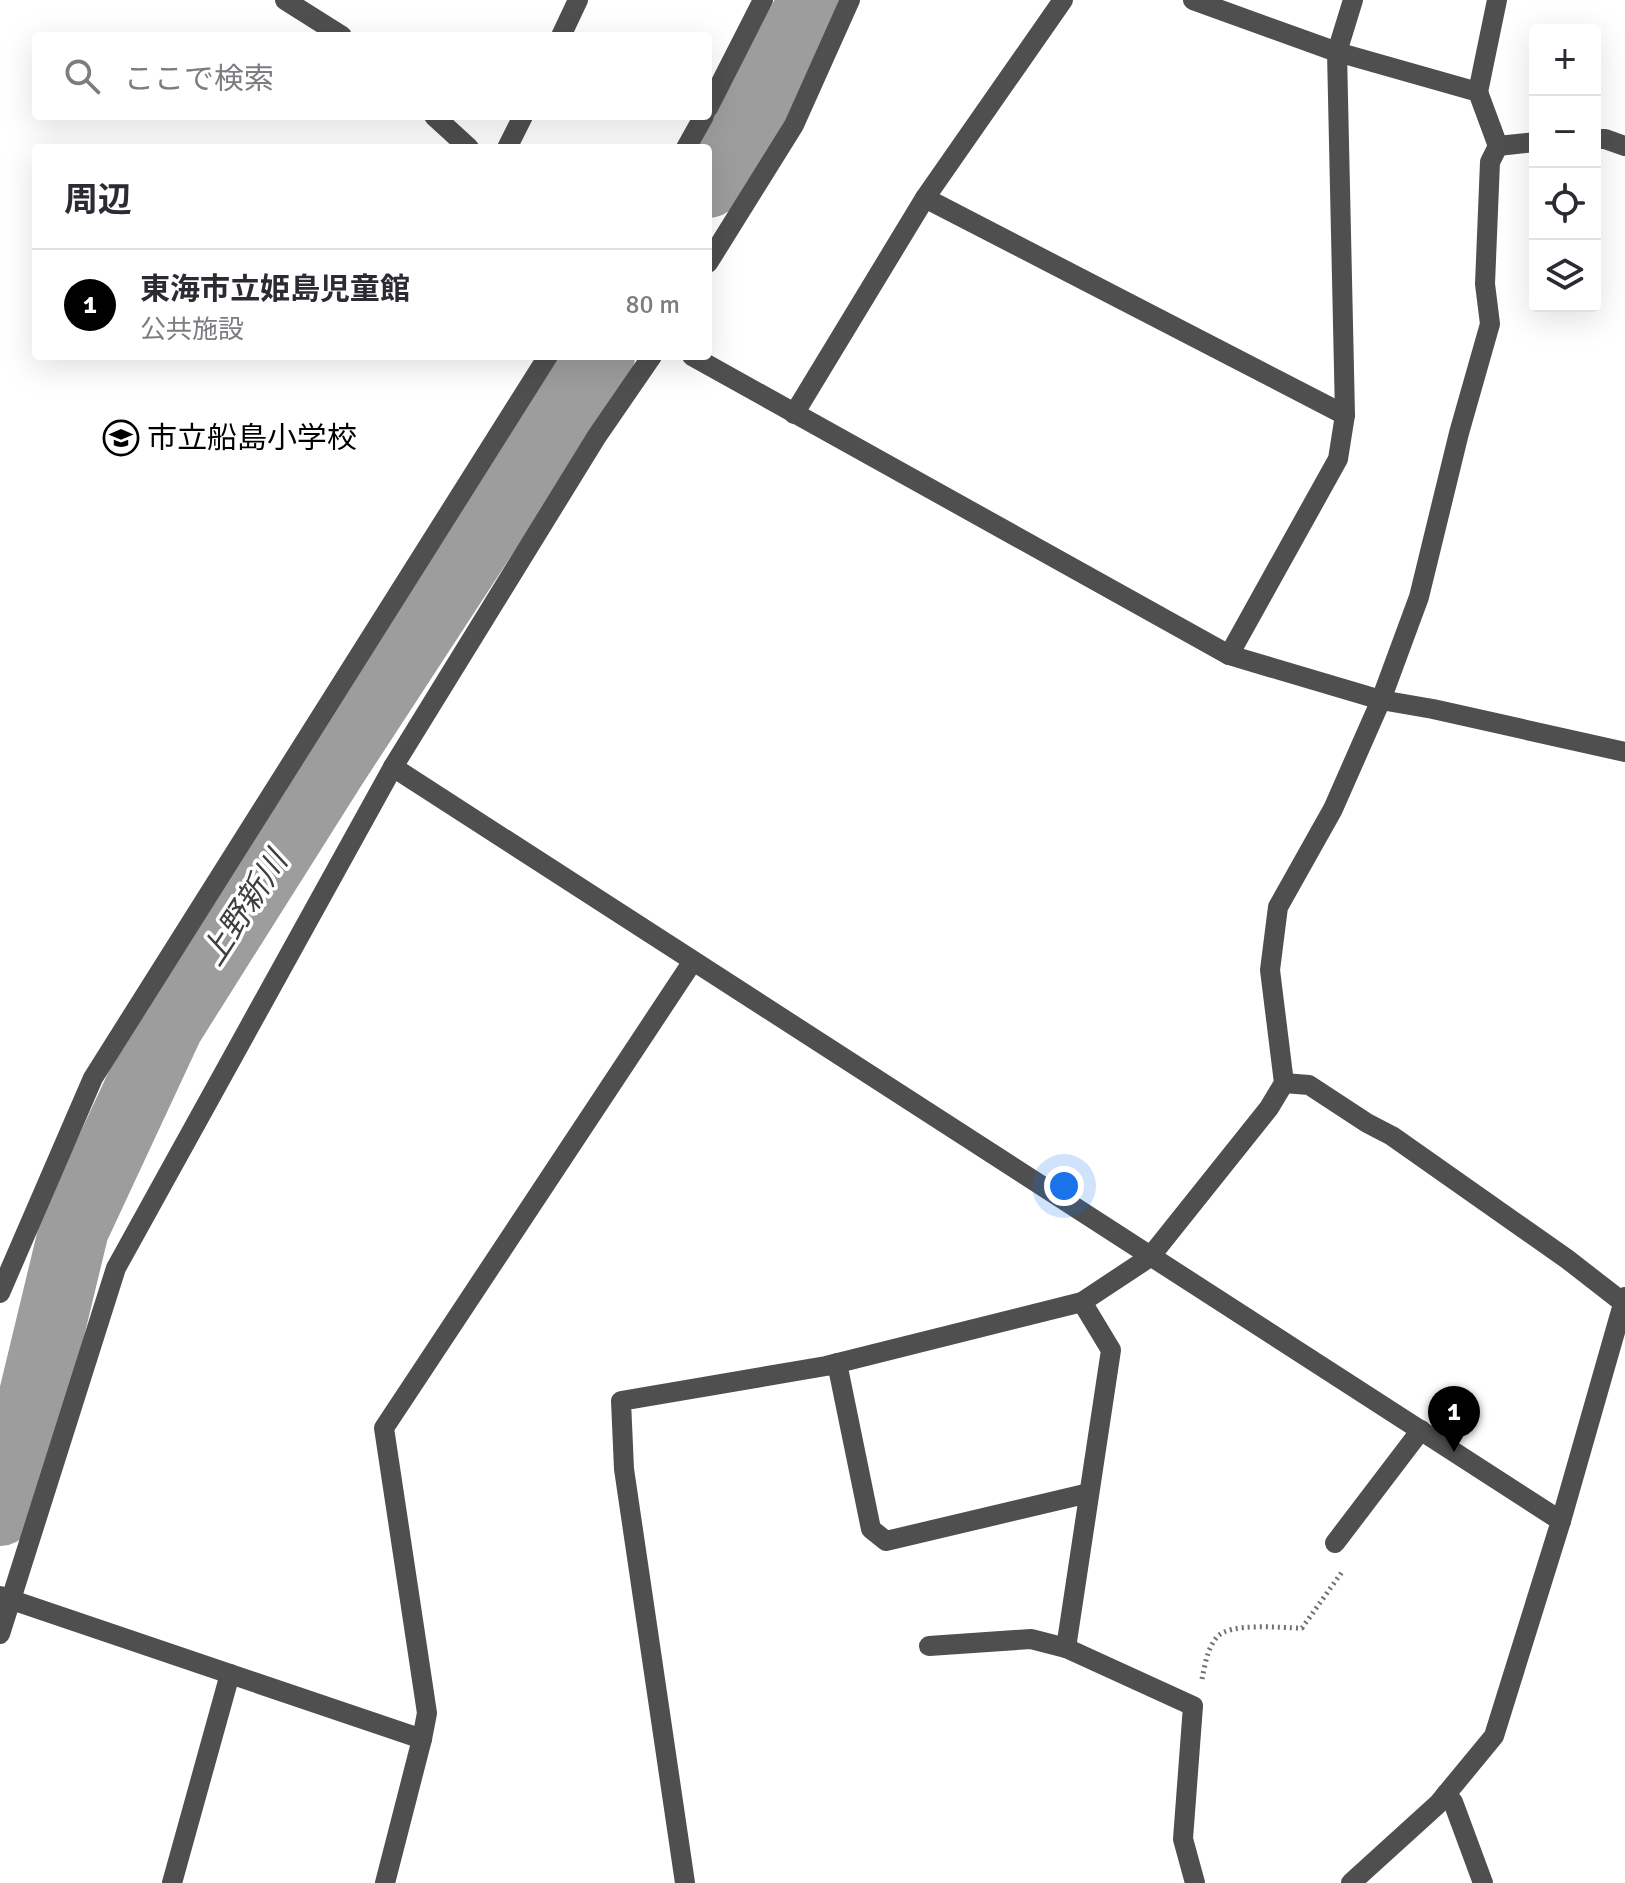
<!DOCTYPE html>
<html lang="ja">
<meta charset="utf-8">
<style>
:root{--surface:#fff;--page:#f2f2f3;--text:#2b2b33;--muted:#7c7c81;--line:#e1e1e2;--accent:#000}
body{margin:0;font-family:Signika,"Noto Sans JP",sans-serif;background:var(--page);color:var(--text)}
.controls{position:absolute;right:24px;top:24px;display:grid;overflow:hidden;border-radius:8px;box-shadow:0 8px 32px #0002}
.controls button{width:72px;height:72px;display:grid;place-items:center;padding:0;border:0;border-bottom:2px solid var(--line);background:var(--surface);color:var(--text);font:40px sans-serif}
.you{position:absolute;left:1064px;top:1186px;width:28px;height:28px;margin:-20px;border:6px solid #fff;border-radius:50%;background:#1a73e8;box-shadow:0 0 0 12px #1a73e833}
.badge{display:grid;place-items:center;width:52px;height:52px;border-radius:50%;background:var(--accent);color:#fff;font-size:26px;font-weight:700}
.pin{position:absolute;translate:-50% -66px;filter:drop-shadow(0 2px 4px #0008)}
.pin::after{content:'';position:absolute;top:42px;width:28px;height:24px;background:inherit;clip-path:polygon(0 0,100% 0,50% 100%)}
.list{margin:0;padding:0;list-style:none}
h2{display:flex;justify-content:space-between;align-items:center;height:104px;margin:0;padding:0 32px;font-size:34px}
h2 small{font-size:26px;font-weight:400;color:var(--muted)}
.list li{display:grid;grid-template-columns:52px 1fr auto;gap:24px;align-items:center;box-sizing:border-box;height:112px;padding:0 32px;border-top:2px solid var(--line)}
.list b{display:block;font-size:30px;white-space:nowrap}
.list p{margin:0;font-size:26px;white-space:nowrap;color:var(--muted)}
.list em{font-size:26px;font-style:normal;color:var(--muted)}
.icon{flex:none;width:44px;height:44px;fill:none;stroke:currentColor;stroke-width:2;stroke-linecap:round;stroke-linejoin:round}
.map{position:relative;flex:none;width:1625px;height:1883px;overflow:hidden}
.search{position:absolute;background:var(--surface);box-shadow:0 8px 32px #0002;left:32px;top:32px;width:680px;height:88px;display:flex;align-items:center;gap:20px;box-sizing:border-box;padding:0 28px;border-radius:8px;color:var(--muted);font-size:30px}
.panel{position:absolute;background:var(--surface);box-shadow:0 8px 32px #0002;left:32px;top:144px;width:680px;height:216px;border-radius:8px}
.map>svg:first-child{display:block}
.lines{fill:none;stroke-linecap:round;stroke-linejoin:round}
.river{stroke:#9d9d9d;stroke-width:70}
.path{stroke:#717171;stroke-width:5;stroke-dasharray:2 4;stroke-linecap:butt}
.minor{stroke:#4f4f4f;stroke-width:20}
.labels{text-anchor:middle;stroke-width:7;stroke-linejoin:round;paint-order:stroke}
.poi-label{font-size:30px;fill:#000;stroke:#fff;text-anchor:start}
.water-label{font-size:32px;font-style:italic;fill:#3e3e3e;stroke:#fff}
</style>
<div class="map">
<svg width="1625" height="1883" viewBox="0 0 1625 1883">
<rect width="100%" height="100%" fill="#fff"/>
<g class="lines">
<g class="river">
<path d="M708 183 769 85 814 0"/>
<path d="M0 1511 25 1432 74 1229 169 1025 331 768 600 356"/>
</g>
<path class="path" d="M1202 1679C1205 1665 1207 1649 1217 1637 1230 1622 1280 1628 1302 1628L1342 1572"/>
<g class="minor">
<path d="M285 0 342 36"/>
<path d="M1193 0 1337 52 1478 92 1498 146 1535 142"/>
<path d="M561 36 578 0"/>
<path d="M1478 92 1497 0"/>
<path d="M708 108 763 0"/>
<path d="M434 116 469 148"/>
<path d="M1595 139H1605L1625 146"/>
<path d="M507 148 523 116"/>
<path d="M686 148 704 116"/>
<path d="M925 198 1345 415"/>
<path d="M708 263 794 125 850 0"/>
<path d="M692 356 1229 655 1381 700 1433 709 1625 752"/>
<path d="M794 414 925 198 1063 0"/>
<path d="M1229 655 1338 459 1345 415 1337 52 1353 0"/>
<path d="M393 767 1561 1521"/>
<path d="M1284 1083 1309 1085 1367 1123 1392 1136 1567 1259 1625 1304"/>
<path d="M0 1293 93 1078 548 356"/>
<path d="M837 1363 871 1529 886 1541 1089 1493"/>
<path d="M1335 1543 1421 1430"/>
<path d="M0 1596 422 1739 385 1883"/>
<path d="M0 1634 116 1268 393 767 597 436 652 356"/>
<path d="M929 1646 1031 1639 1066 1648 1193 1706 1183 1839 1195 1883"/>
<path d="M1066 1648 1111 1350 1082 1302"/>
<path d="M422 1739 427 1713 384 1428 693 961"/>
<path d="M1446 1794 1453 1802 1483 1883"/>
<path d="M172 1883 230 1674"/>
<path d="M685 1883 624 1469 621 1401 826 1366 1082 1302 1150 1257 1269 1108 1284 1083 1270 970 1278 907 1333 809 1381 700 1419 597 1459 433 1490 324 1485 284 1490 162 1498 146"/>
<path d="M1351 1883 1438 1804 1494 1736 1561 1521 1625 1297"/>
</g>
</g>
<defs>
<g id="school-ring" transform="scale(1.8)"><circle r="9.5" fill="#fff" stroke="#000" stroke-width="1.5"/><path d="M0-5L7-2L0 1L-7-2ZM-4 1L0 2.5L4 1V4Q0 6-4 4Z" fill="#000"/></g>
</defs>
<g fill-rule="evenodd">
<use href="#school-ring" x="121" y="438"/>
</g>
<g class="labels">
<g class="poi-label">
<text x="147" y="448">市立船島小学校</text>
</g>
<g class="water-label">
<text transform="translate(244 908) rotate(-57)" y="11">上野新川</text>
</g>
</g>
</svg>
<div class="controls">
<button>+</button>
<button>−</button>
<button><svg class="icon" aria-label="locate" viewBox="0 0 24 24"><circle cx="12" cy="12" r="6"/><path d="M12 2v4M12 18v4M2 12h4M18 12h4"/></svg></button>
<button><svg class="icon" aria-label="layers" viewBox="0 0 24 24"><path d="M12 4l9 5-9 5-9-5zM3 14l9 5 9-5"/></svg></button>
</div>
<div class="you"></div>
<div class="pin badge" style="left:1454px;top:1452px">1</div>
<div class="search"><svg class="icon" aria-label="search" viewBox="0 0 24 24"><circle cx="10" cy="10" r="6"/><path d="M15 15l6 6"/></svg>ここで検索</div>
<section class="panel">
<h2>周辺<small></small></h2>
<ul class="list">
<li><span class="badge">1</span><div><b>東海市立姫島児童館</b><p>公共施設</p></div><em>80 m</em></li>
</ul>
</section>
</div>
